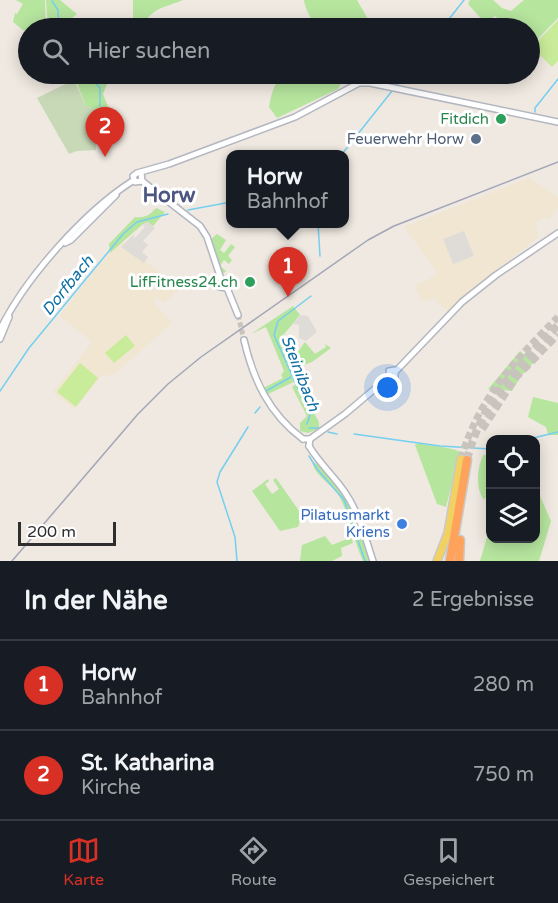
<!DOCTYPE html>
<html lang="de">
<meta charset="utf-8">
<style>
:root{--surface:#171b24;--page:#242831;--text:#f1f3f6;--muted:#9ea1a6;--line:#363941;--accent:#d93025}
body{margin:0;font-family:"Varela Round",sans-serif;background:var(--page);color:var(--text)}
.controls{position:absolute;right:18px;bottom:18px;display:grid;overflow:hidden;border-radius:12px;box-shadow:0 3px 15px #0003}
.controls button{width:54px;height:54px;display:grid;place-items:center;padding:0;border:0;border-bottom:2px solid var(--line);background:var(--surface);color:var(--text);font:30px sans-serif}
.scale{position:absolute;left:18px;bottom:15px;width:98px;box-sizing:border-box;padding-left:6px;border:3px solid #2e2e2e;border-top:0;font-size:16px;line-height:21px;white-space:nowrap;color:#2e2e2e;-webkit-text-stroke:4px #fff;paint-order:stroke}
.you{position:absolute;left:388px;top:388px;width:21px;height:21px;margin:-15px;border:4px solid #fff;border-radius:50%;background:#1a73e8;box-shadow:0 0 0 9px #1a73e833}
.badge{display:grid;place-items:center;width:39px;height:39px;border-radius:50%;background:var(--accent);color:#fff;font-size:20px;font-weight:700}
.pin{position:absolute;translate:-50% -50px;filter:drop-shadow(0 2px 3px #0008)}
.pin::after{content:'';position:absolute;top:32px;width:21px;height:18px;background:inherit;clip-path:polygon(0 0,100% 0,50% 100%)}
.popup{position:absolute;left:226px;top:150px;width:123px;height:78px;box-sizing:border-box;display:grid;place-content:center;border-radius:12px;background:var(--surface);filter:drop-shadow(0 2px 4px #0005);font-size:20px;white-space:nowrap;color:var(--muted)}
.popup b{font-size:22px;color:var(--text)}
.popup::after{content:'';position:absolute;left:50%;top:100%;margin-left:-12px;border:12px solid transparent;border-top-color:var(--surface)}
.list{margin:0;padding:0;list-style:none}
h2{display:flex;justify-content:space-between;align-items:center;height:78px;margin:0;padding:0 24px;font-size:26px}
h2 small{font-size:20px;font-weight:400;color:var(--muted)}
.list li{display:grid;grid-template-columns:39px 1fr auto;gap:18px;align-items:center;box-sizing:border-box;height:90px;padding:0 24px;border-top:2px solid var(--line)}
.list b{display:block;font-size:22px;white-space:nowrap}
.list p{margin:0;font-size:20px;white-space:nowrap;color:var(--muted)}
.list em{font-size:20px;font-style:normal;color:var(--muted)}
.icon{flex:none;width:33px;height:33px;fill:none;stroke:currentColor;stroke-width:2;stroke-linecap:round;stroke-linejoin:round}
.map{position:relative;flex:none;width:558px;height:561px;overflow:hidden}
.search{position:absolute;background:var(--surface);box-shadow:0 3px 15px #0003;left:18px;right:18px;top:18px;height:66px;display:flex;align-items:center;gap:15px;box-sizing:border-box;padding:0 21px;border-radius:33px;color:var(--muted);font-size:22px}
.sheet{height:258px;background:var(--surface)}
nav{display:flex;justify-content:space-around;align-items:center;box-sizing:border-box;height:84px;border-top:2px solid var(--line);background:var(--surface);font-size:16px;color:var(--muted)}
nav a{display:grid;justify-items:center;gap:3px}
nav .on{color:var(--accent)}
.map>svg:first-child{display:block}
.education{fill:#f0e6d1}
.green{fill:#b6e59e}
.cemetery{fill:#c8d9b8}
.pitch{fill:#c9ec9a}
.plaza{fill:#dfdcd8}
.lines{fill:none;stroke-linecap:round;stroke-linejoin:round}
.stream{stroke:#75cff0;stroke-width:1.5}
.secondary-tunnel{stroke:#c8c4bd;stroke-width:5;stroke-dasharray:5 2.5;stroke-linecap:butt}
.primary-tunnel{stroke:#c8c4bd;stroke-width:7;stroke-dasharray:7 3.5;stroke-linecap:butt}
.motorway-tunnel{stroke:#c8c4bd;stroke-width:8;stroke-dasharray:8 4;stroke-linecap:butt}
.tertiary-casing{stroke:#b4b7c1;stroke-width:8}
.secondary-casing{stroke:#b4b7c1;stroke-width:8}
.primary-casing{stroke:#c9c9c9;stroke-width:10}
.motorway-casing{stroke:#c9c9c9;stroke-width:11}
.tertiary{stroke:#fff;stroke-width:5}
.secondary{stroke:#fff;stroke-width:5}
.primary{stroke:#f2d163;stroke-width:7}
.motorway{stroke:#ffa35c;stroke-width:8}
.rail{stroke:#a3a6b8;stroke-width:1.5}
.leisure-dot{fill:#2e9e5b;stroke:#fff;stroke-width:2}
.service-dot{fill:#5c6f8a;stroke:#fff;stroke-width:2}
.shop-dot{fill:#3f7fe0;stroke:#fff;stroke-width:2}
.labels{text-anchor:middle;stroke-width:6;stroke-linejoin:round;paint-order:stroke}
.leisure-label{font-size:15px;fill:#27864d;stroke:#fff;text-anchor:end}
.service-label{font-size:15px;fill:#4e5e75;stroke:#fff;text-anchor:end}
.shop-label{font-size:15px;fill:#366cbe;stroke:#fff;text-anchor:end}
.water-label{font-size:16px;font-style:italic;fill:#0d6fa3;stroke:#fff}
.district-label{font-size:21px;font-weight:bold;fill:#4d5680;stroke:#fff}
</style>
<div class="map">
<svg width="558" height="561" viewBox="0 0 558 561">
<rect width="100%" height="100%" fill="#efe9e1"/>
<g class="education">
<path d="M529 178 558 197V208L548 220 545 218 536 222 538 238 481 282 448 312 433 298 422 302 415 285 436 276 435 269 404 227Z"/>
<path d="M119 240 179 288 165 303 157 297 153 302 172 323 118 371 111 376 103 374 74 409 53 392 92 342 60 316Z"/>
</g>
<g class="green">
<path d="M16 0H45L46 28H28V34L13 22 15 13 17 14 23 4Z"/>
<path d="M46 0H60L77 14 66 23 69 28H48Z"/>
<path d="M133 0H183C174 4 161 7 154 12 146 19 144 23 133 24Z"/>
<path d="M304 0H357L373 28H314C314 20 305 11 304 0Z"/>
<path d="M470 0H493L502 8 511 11 524 0H558V18L530 47V28H509L495 16 486 24 468 4Z"/>
<path d="M64 74H102L107 84 103 94 109 109 96 110 86 106 76 81 67 78Z"/>
<path d="M286 74H347L338 89 277 118 269 107C271 95 274 80 286 74Z"/>
<path d="M156 208 165 212 153 226 148 222 143 224 110 253 109 244 135 217C144 218 149 216 156 208Z"/>
<path d="M217 234 226 240 220 250 224 253 231 244 235 247 228 256 232 260 229 264 224 260 220 266 226 271 224 273 221 271 210 240Z"/>
<path d="M293 306 300 315 280 339 296 381 268 394 263 388 283 378 281 375 284 371 266 327 251 334Z"/>
<path d="M305 342 315 354 326 347 325 344 331 348 312 362 294 368 292 360Z"/>
<path d="M520 351 527 357 532 353 537 359 521 376 512 391 488 389Z"/>
<path d="M297 383 319 422V429L308 433 300 431V423L307 416 292 387Z"/>
<path d="M533 397 558 403V435H548L546 427 528 417Z"/>
<path d="M418 443C429 446 452 447 460 452L446 507 437 504 415 445Z"/>
<path d="M484 454 490 458V490L484 500C475 489 477 465 484 454Z"/>
<path d="M313 462C343 472 361 534 370 561H363C353 539 350 515 338 494 331 484 313 474 313 462Z"/>
<path d="M276 478 302 515 298 527 280 531 252 491 268 479 269 481 265 484 272 494 279 489 273 480Z"/>
<path d="M536 494 540 496 551 521 539 561H480L490 527V538H536Z"/>
<path d="M351 535 353 543 341 548 342 556 332 561H300L302 545 325 536 332 545 347 539Z"/>
</g>
<path class="cemetery" d="M74 80 86 106 96 110 109 109 112 135 95 136 96 150 77 151 69 154 37 98Z"/>
<g class="pitch">
<path d="M558 20V61L552 67 532 47Z"/>
<path d="M126 335 135 346 114 363 105 353Z"/>
<path d="M80 363 98 378 76 407 57 392Z"/>
</g>
<g class="plaza">
<path d="M148 222 155 228 143 241 148 245 142 252 148 257 144 263 121 247 138 230 133 236 135 238 145 227 142 225Z"/>
<path d="M464 231 474 256 453 264 443 239Z"/>
<path d="M301 315 308 316 317 332 306 341 299 338V325L293 324Z"/>
</g>
<g class="lines">
<g class="stream">
<path d="M52 1 58 10 59 28"/>
<path d="M442 28 464 0"/>
<path d="M88 74 100 88V106"/>
<path d="M397 85 406 74"/>
<path d="M535 112V108L558 79"/>
<path d="M342 154 392 91"/>
<path d="M188 210 231 202"/>
<path d="M318 224 320 256"/>
<path d="M0 391 29 348 123 234 137 222 168 214"/>
<path d="M266 391 291 377"/>
<path d="M255 413 260 407"/>
<path d="M307 424 310 415 274 335 278 321 311 296"/>
<path d="M309 428H320"/>
<path d="M328 432 337 434"/>
<path d="M354 434 440 446 490 449"/>
<path d="M525 440 558 432"/>
<path d="M309 456 317 469 344 500 365 561"/>
<path d="M237 561 235 537 217 482 220 472 248 427"/>
</g>
<path class="secondary-tunnel" d="M238 315 244 340"/>
<path class="primary-tunnel" d="M461 459C478 399 515 360 558 317"/>
<g class="motorway-tunnel">
<path d="M482 429 515 378 558 334"/>
<path d="M467 460C481 403 517 366 558 325"/>
</g>
<g class="tertiary-casing">
<g id="tertiary">
<path d="M396 371 462 302 496 275 558 233"/>
<path d="M310 439 345 414 390 376 395 377V370L389 371 390 376"/>
</g>
</g>
<g class="secondary-casing">
<g id="secondary">
<path d="M141 173 142 181 135 182 133 176 137 173 169 164 295 117 359 83H370L558 122"/>
<path d="M142 181 200 226 207 237 221 279"/>
<path d="M65 243 71 240 116 195"/>
<path d="M221 279 220 287 227 288"/>
<path d="M221 279 228 281 227 288"/>
<path d="M227 288 238 315"/>
<path d="M0 330C25 278 85 211 134 180"/>
<path d="M0 339 9 317"/>
<path d="M244 340C253 379 269 414 303 439"/>
<path d="M303 439H310L309 446"/>
<path d="M309 446C319 463 333 475 344 491 359 512 365 537 373 561"/>
</g>
</g>
<g class="primary-casing">
<path id="primary" d="M437 561 448 533 461 459"/>
</g>
<g class="motorway-casing">
<g id="motorway">
<path d="M450 561 467 460"/>
<path d="M459 561 460 540"/>
</g>
</g>
<use href="#tertiary" class="tertiary"/>
<use href="#secondary" class="secondary"/>
<use href="#primary" class="primary"/>
<use href="#motorway" class="motorway"/>
<path class="rail" d="M12 561 138 414 168 384 201 357 368 240 394 226 558 162"/>
</g>
<g class="leisure-dot">
<circle cx="501" cy="119" r="6"/>
<circle cx="250" cy="282" r="6"/>
</g>
<circle class="service-dot" cx="476" cy="139" r="6"/>
<circle class="shop-dot" cx="402" cy="524" r="6"/>
<g class="labels">
<g class="leisure-label">
<text x="489" y="124">Fitdich</text>
<text x="238" y="287">LifFitness24.ch</text>
</g>
<g class="service-label">
<text x="464" y="144">Feuerwehr Horw</text>
</g>
<g class="shop-label">
<text x="390" y="520">Pilatusmarkt<tspan x="390" dy="17">Kriens</tspan></text>
</g>
<g class="water-label">
<text transform="translate(67 285) rotate(-51)" y="6">Dorfbach</text>
<text transform="translate(301 373) rotate(69)" y="6">Steinibach</text>
</g>
<g class="district-label">
<text x="169" y="202">Horw</text>
</g>
</g>
</svg>
<div class="controls">
<button><svg class="icon" aria-label="locate" viewBox="0 0 24 24"><circle cx="12" cy="12" r="6"/><path d="M12 2v4M12 18v4M2 12h4M18 12h4"/></svg></button>
<button><svg class="icon" aria-label="layers" viewBox="0 0 24 24"><path d="M12 4l9 5-9 5-9-5zM3 14l9 5 9-5"/></svg></button>
</div>
<div class="scale">200 m</div>
<div class="you"></div>
<div class="pin badge" style="left:288px;top:297px">1</div>
<div class="popup"><b>Horw</b>Bahnhof</div>
<div class="pin badge" style="left:105px;top:157px">2</div>
<div class="search"><svg class="icon" aria-label="search" viewBox="0 0 24 24"><circle cx="10" cy="10" r="6"/><path d="M15 15l6 6"/></svg>Hier suchen</div>
</div>
<section class="sheet">
<h2>In der Nähe<small>2 Ergebnisse</small></h2>
<ul class="list">
<li><span class="badge">1</span><div><b>Horw</b><p>Bahnhof</p></div><em>280 m</em></li>
<li><span class="badge">2</span><div><b>St. Katharina</b><p>Kirche</p></div><em>750 m</em></li>
</ul>
</section>
<nav>
<a class="on"><svg class="icon" aria-label="map" viewBox="0 0 24 24"><path d="M3 6l6-2 6 2 6-2v14l-6 2-6-2-6 2zM9 4v14M15 6v14"/></svg>Karte</a>
<a><svg class="icon" aria-label="directions" viewBox="0 0 24 24"><path d="M12 3l9 9-9 9-9-9zM9 14v-3h6M13 9l2 2-2 2"/></svg>Route</a>
<a><svg class="icon" aria-label="saved" viewBox="0 0 24 24"><path d="M7 4h10v16l-5-4-5 4z"/></svg>Gespeichert</a>
</nav>
